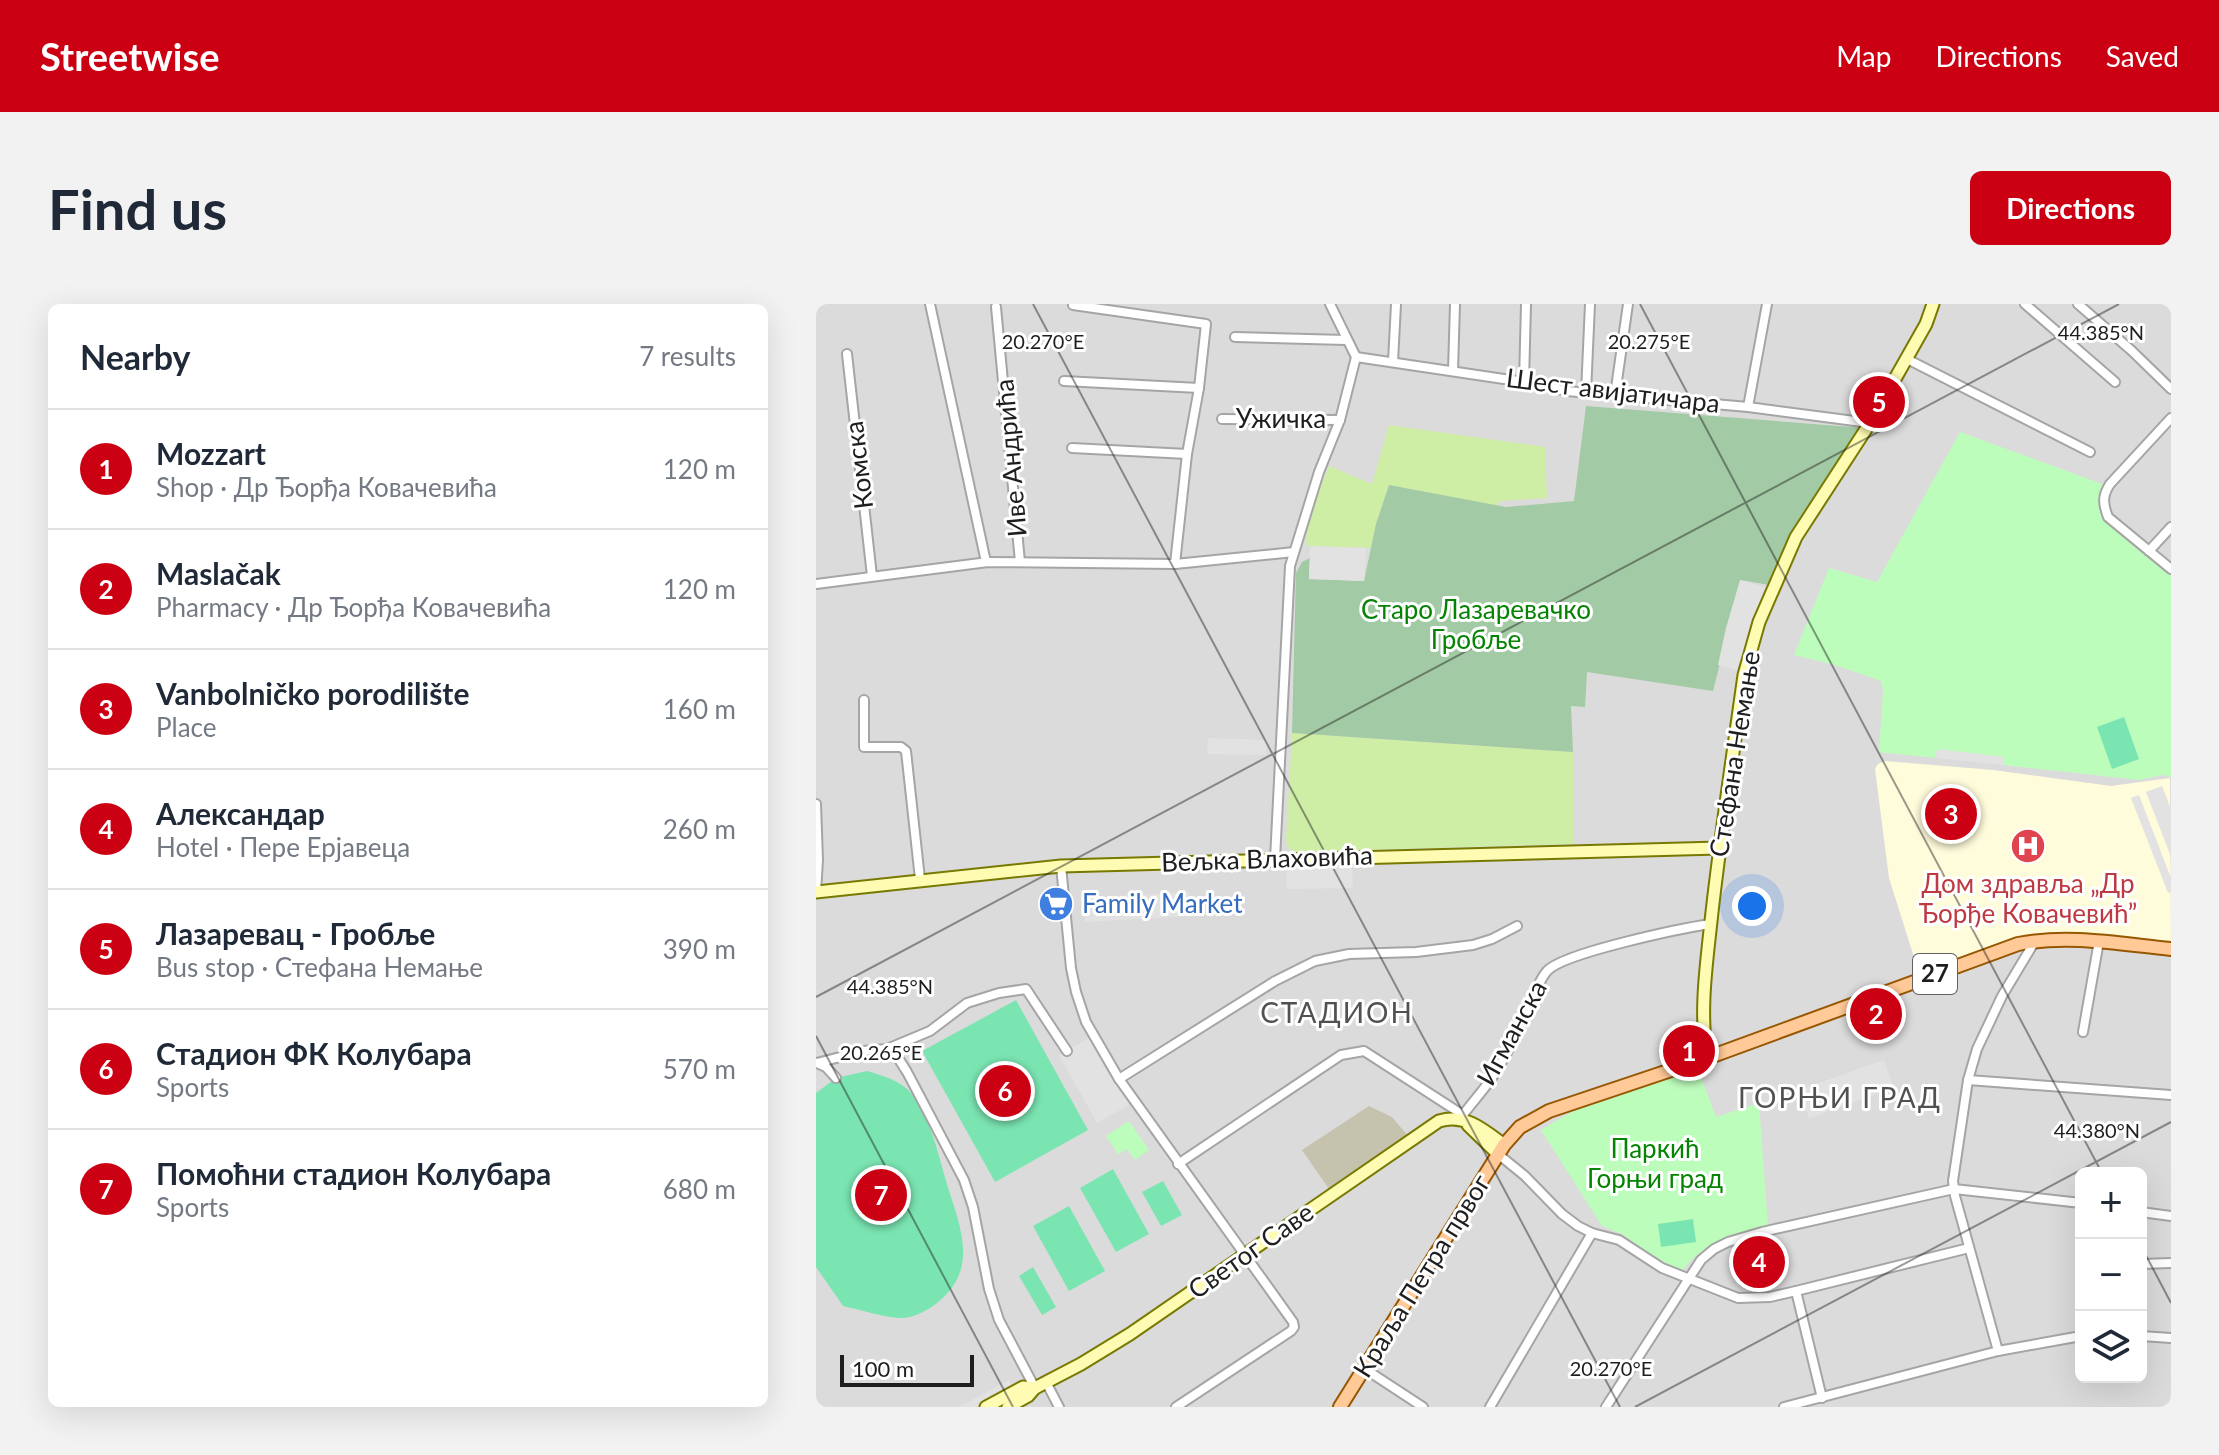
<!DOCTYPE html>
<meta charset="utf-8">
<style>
:root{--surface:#fff;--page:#f2f2f3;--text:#1f2937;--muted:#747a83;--line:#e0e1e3;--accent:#cb0013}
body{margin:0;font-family:Lato,sans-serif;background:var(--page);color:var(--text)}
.controls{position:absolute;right:24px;bottom:24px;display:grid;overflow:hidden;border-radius:12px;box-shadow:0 8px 32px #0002}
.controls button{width:72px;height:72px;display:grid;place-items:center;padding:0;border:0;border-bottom:2px solid var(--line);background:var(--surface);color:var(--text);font:40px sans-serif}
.scale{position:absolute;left:24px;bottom:20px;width:134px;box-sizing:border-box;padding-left:8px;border:4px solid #1e1e1e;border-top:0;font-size:22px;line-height:28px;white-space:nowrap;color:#1e1e1e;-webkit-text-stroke:6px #fff;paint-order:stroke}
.you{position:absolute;left:936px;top:602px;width:28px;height:28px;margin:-20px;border:6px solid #fff;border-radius:50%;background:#1a73e8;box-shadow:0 0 0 12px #1a73e833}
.badge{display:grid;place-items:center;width:52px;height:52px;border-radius:50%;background:var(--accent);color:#fff;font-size:26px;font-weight:700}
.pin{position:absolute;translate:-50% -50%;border:4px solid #fff;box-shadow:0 2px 8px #0006}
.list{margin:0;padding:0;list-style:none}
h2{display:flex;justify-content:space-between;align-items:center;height:104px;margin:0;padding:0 32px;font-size:34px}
h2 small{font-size:26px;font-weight:400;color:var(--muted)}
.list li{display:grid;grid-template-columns:52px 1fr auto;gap:24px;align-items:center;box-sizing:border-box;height:120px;padding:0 32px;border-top:2px solid var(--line)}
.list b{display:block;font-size:30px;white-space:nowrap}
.list p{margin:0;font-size:26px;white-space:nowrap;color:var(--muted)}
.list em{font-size:26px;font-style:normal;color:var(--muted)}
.icon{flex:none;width:44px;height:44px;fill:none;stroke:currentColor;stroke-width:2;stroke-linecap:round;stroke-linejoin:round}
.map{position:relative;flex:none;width:1355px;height:1103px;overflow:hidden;border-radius:12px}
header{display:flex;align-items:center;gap:48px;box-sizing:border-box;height:112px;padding:0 40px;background:var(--accent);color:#fff}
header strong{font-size:38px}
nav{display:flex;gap:44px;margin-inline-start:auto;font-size:28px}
.intro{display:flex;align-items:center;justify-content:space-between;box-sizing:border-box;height:192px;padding:0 48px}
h1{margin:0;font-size:56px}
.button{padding:20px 36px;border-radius:12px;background:var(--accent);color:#fff;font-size:28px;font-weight:700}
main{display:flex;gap:48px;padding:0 48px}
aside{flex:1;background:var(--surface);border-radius:12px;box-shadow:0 8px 32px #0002}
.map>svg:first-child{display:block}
.residential{fill:#dcdbdb;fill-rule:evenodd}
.education{fill:#fffcdc}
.construction{fill:#c5c3ae}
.grass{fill:#cfeea5}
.cemetery{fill:#a2caa4}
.park{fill:#bdfdbc}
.pitch{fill:#7be5b2}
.parking{fill:#e2e2e2}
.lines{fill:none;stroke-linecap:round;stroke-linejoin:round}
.street-casing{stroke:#a5a5a5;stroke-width:12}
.secondary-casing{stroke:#787900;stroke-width:15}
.primary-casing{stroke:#975700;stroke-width:16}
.street{stroke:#fff;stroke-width:8}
.secondary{stroke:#fefbb2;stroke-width:11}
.primary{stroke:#ffc998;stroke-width:12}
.ticks{fill:none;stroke:#1e1e1e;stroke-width:2;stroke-opacity:0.45}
.labels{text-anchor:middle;stroke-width:6;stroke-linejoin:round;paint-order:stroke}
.shield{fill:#fff;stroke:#626262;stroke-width:2}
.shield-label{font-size:24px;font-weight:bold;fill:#1e1e1e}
.street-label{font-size:26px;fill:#1e1e1e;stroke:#fff}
.park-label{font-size:26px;fill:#058403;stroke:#fff}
.health-label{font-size:26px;fill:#be3a42;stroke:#fff}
.shop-label{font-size:26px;fill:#366cbe;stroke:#fff;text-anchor:start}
.neighbourhood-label{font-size:28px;letter-spacing:2px;fill:#515151;stroke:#fff}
.ticks-label{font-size:20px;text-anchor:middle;fill:#1e1e1e;stroke:#fff;stroke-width:6;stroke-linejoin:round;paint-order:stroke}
</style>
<header>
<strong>Streetwise</strong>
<nav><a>Map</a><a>Directions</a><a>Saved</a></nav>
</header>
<div class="intro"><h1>Find us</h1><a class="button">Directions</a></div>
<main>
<aside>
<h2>Nearby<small>7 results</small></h2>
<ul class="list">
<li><span class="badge">1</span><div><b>Mozzart</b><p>Shop · Др Ђорђа Ковачевића</p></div><em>120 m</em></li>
<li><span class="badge">2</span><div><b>Maslačak</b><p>Pharmacy · Др Ђорђа Ковачевића</p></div><em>120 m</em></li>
<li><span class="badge">3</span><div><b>Vanbolničko porodilište</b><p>Place</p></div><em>160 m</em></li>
<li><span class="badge">4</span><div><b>Александар</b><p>Hotel · Пере Ерјавеца</p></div><em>260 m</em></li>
<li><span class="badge">5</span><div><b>Лазаревац - Гробље</b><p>Bus stop · Стефана Немање</p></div><em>390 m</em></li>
<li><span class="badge">6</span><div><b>Стадион ФК Колубара</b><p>Sports</p></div><em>570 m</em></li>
<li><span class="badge">7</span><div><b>Помоћни стадион Колубара</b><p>Sports</p></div><em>680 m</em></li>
</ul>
</aside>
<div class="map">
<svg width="1355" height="1103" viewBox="0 0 1355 1103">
<rect width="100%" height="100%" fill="#f0eae3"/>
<path class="residential" d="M0 0H1355V1103H0ZM1265 869H1325V1073H1265Z"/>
<path class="education" d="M1069 457 1177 466 1295 482 1354 474 1355 637 1290 633 1188 641 1103 669 1073 574 1059 465 1062 460Z"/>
<path class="construction" d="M553 802 576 813 592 832 513 885 486 846Z"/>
<g class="grass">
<path d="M573 121 729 143 731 194 684 197 680 202 573 181 560 220 556 244 491 242C486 225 506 180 513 162L556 180Z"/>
<path d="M476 429 757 448V540L482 548 473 545 470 538Z"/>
</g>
<path class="cemetery" d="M770 102 1048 124 981 221 953 281 925 276 897 387 771 368 769 403 755 402 757 448 476 429 480 269 486 258 494 254 493 275 548 277 560 220 573 181 690 203 758 197Z"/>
<g class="park">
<path d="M1144 128 1289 181C1281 193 1282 201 1287 214L1355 270V473L1347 471 1323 476 1187 461 1188 453 1121 446 1120 454 1063 448 1067 386 1065 377 1019 361 978 351 1013 264 1061 278Z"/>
<path d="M882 765 900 813 943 799 952 922C919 932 887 938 866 967L837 952 806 930 786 922 725 826 760 805Z"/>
<path d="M313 817 333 846 319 856 311 845 302 850 290 832Z"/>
</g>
<g class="pitch">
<path d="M1308 413 1323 455 1296 465 1281 423Z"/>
<path d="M200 696 272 826 179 878 106 747Z"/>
<path d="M51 767C67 772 84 776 95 789 115 814 122 850 131 880 144 923 164 965 121 999 112 1006 99 1013 88 1014 68 1014 46 1006 27 1002L0 963V789L20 774Z"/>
<path d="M297 865 333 930 300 948 264 884Z"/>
<path d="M347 877 366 911 345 922 326 888Z"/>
<path d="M253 902 289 967 253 987 217 922Z"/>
<path d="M877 915 880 938 845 943 842 920Z"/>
<path d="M217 963 240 1003 226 1011 203 972Z"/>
</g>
<g class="parking">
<path d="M494 242 550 244 548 277 493 275Z"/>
<path d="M924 276 949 283 921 366 902 361 910 324Z"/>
<path d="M392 434 451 436 450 451 391 450Z"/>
<path d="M1121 445 1188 453 1187 461 1120 454Z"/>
<path d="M1346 482 1355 505V553L1330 488Z"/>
<path d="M1323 491 1355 574V588L1352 589 1315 494Z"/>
<path d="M536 563 537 584 471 585 470 564Z"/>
<path d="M373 588 375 612 269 618 268 594Z"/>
<path d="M275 733 313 801 281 819 243 751Z"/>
<path d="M1068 756 1078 784 993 814 983 786Z"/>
<path d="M193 1076 197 1084 161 1103H143Z"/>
</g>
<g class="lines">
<g class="street-casing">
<g id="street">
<path d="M114 0 170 258"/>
<path d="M1209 0 1299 78"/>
<path d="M1262 0 1316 47 1355 85"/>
<path d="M257 1 390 20 383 84 371 150 359 260"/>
<path d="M180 3 204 258"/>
<path d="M419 33 530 36"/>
<path d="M31 50 56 272"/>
<path d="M540 53 708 78 751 87 932 103 1054 119"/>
<path d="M1091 55 1274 148"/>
<path d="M577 58 580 0"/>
<path d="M637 67 639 0"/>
<path d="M248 77 383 84"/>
<path d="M708 78 710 0"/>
<path d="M770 89 774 0"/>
<path d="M799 91 812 0"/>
<path d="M932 103 951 0"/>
<path d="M1355 114 1294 180C1286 192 1287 200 1292 213L1355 265"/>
<path d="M406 115 524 116"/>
<path d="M256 144 371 150"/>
<path d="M1333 247 1355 223"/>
<path d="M0 280 172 258 359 260 478 248"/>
<path d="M48 396V443H85L90 447 104 575"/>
<path d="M0 500 2 556 0 588"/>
<path d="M459 555 474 262 503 168 524 116 540 53 514 0"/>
<path d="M245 562 255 664 260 688 270 718 303 775 477 1018 478 1023 475 1027 360 1103"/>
<path d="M1267 728 1283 637"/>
<path d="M71 745 114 727 151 699 183 689 210 685 251 747"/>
<path d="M1 759 47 747 71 745 79 749 91 768 148 876 157 903 173 985 183 1016 219 1084"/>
<path d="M1 759 10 763 20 774"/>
<path d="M303 775 459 677 499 657 533 650 600 648 657 641 676 635 701 622"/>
<path d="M1152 776 1355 791"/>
<path d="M644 815C656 798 671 783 681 766 694 745 705 721 715 700 719 689 723 676 731 667 747 649 866 624 895 620"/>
<path d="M682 850 709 872 746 910 762 922 776 929 803 936 846 964 922 994 954 993 980 987 1153 944"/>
<path d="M362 860 525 751 548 747 647 811"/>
<path d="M1325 908 1355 912"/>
<path d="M1325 960 1355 959"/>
<path d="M980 987 1006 1094"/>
<path d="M1325 1032 1355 1034"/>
<path d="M1182 1047 1139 892 1137 877 1152 776 1161 745 1186 692 1219 637"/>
<path d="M549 1065 607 1103"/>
<path d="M230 1078 243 1103"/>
<path d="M674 1103 776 929"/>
<path d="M790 1103 885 956 898 945 912 938 946 928 1138 885 1265 899"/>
<path d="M968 1103 1182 1047 1265 1032"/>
</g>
</g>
<g class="secondary-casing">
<g id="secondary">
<path d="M0 588 245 562 903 544"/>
<path d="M891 754C883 705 891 657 896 608 905 529 917 450 928 371L943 318 980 233 1054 119 1110 20 1117 0"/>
<path d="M652 821 682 850"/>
<path d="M170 1103 207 1083 219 1084"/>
<path d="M192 1103 212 1092 219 1084 265 1060 314 1030 623 817C649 809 668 826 688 841"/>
</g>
</g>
<g class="primary-casing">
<path id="primary" d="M524 1103 688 841 704 823 733 807 891 754 1202 640C1253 630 1304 640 1355 645"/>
</g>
<use href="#street" class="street"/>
<use href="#secondary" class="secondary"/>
<use href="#primary" class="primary"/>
</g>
<path class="ticks" d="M217 0 804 1103M824 0 1286 869M0 693 1303 0M0 732 197 1103M1325 942 1355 999M819 1103 1355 818"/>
<defs>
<g id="hospital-disc" transform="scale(1.8)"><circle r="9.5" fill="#e0444e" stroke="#fff"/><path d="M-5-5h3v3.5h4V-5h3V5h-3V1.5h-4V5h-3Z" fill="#fff"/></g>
<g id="supermarket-disc" transform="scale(1.8)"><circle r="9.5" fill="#3f7fe0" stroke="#fff"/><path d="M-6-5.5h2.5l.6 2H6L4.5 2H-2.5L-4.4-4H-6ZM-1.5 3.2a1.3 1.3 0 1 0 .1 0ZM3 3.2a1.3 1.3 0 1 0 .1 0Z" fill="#fff"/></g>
</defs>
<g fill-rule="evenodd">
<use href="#hospital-disc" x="1212" y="542"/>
<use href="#supermarket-disc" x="240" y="600"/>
</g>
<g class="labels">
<rect class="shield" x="1097" y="650" width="44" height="40" rx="6"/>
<g class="shield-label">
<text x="1119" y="678">27</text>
</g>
<g class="street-label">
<text transform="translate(797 87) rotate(7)" y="9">Шест авијатичара</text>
<text x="465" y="124">Ужичка</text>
<text transform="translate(195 154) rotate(-95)" y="9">Иве Андрића</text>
<text transform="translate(43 161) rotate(-97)" y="9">Комска</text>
<text transform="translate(919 450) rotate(-81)" y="9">Стефана Немање</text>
<text transform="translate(451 555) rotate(-2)" y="9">Вељка Влаховића</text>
<text transform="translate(696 729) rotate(-61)" y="9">Игманска</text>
<text transform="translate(435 947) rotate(-35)" y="9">Светог Саве</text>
<text transform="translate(606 972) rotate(-58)" y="9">Краља Петра првог</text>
</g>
<g class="park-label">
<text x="660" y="315">Старо Лазаревачко<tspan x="660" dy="30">Гробље</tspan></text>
<text x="839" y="854">Паркић<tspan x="839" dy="30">Горњи град</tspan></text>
</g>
<g class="health-label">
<text x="1212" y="589">Дом здравља „Др<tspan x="1212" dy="30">Ђорђе Ковачевић”</tspan></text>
</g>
<g class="shop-label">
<text x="266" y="609">Family Market</text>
</g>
<g class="neighbourhood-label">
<text x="521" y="719">СТАДИОН</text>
<text x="1024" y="804">ГОРЊИ ГРАД</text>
</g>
</g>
<g class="ticks-label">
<text x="1285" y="36">44.385°N</text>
<text x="227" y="45">20.270°E</text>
<text x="833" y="45">20.275°E</text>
<text x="74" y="690">44.385°N</text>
<text x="65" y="756">20.265°E</text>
<text x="1281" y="834">44.380°N</text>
<text x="795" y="1072">20.270°E</text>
</g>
</svg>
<div class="controls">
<button>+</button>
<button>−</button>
<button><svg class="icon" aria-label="layers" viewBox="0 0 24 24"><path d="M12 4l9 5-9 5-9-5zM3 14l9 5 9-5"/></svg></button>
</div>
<div class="scale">100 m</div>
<div class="you"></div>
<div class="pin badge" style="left:873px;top:747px">1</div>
<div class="pin badge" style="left:1060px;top:710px">2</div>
<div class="pin badge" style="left:1135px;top:510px">3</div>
<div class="pin badge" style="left:943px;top:958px">4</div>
<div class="pin badge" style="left:1063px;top:98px">5</div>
<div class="pin badge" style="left:189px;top:787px">6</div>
<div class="pin badge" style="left:65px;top:891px">7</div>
</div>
</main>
